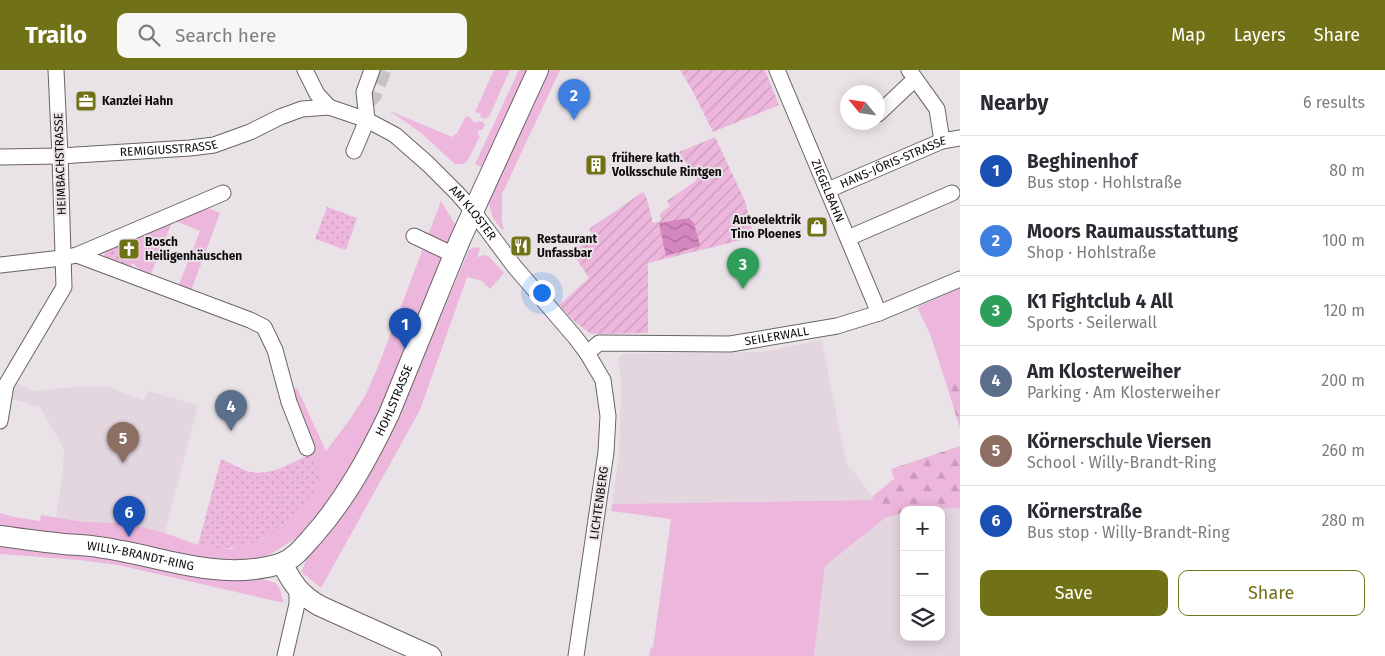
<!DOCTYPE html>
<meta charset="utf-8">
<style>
:root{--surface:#fff;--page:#f7f7f7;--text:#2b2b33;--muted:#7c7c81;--line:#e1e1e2;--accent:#717217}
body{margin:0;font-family:"Fira Sans",sans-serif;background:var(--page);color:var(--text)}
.controls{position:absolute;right:15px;bottom:15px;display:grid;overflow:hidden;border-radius:10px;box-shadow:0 2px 12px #0003}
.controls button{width:45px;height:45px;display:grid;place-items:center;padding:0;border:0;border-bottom:1px solid var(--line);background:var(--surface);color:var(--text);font:25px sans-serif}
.compass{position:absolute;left:840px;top:15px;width:45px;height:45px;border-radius:50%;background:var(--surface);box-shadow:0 2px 12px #0003;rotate:299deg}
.you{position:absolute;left:541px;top:222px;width:18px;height:18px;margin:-12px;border:4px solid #fff;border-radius:50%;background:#1a73e8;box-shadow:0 0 0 8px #1a73e833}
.badge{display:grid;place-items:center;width:32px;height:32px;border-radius:50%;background:var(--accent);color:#fff;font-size:16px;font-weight:700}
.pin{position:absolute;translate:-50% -41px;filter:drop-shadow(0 1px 2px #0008)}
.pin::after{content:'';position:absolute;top:26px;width:18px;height:15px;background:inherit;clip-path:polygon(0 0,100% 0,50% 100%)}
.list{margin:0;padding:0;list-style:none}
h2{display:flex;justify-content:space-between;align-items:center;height:65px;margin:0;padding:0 20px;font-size:21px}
h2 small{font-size:16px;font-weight:400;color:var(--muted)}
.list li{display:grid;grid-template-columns:32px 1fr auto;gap:15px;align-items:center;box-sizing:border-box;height:70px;padding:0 20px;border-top:1px solid var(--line)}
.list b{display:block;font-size:19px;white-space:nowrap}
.list p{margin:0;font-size:16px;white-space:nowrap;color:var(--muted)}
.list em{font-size:16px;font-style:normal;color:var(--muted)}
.actions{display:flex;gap:10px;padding:15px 20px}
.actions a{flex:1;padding:11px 0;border:1px solid var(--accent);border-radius:10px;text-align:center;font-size:18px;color:var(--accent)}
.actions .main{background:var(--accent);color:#fff}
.icon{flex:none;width:28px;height:28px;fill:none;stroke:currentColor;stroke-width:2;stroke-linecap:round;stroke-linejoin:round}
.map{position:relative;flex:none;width:960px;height:586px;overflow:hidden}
header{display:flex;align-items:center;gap:30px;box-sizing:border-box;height:70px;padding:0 25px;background:var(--accent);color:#fff}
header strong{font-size:24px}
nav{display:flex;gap:28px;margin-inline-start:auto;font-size:18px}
.search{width:350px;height:45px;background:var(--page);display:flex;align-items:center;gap:12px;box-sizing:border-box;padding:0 18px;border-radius:10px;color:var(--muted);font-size:19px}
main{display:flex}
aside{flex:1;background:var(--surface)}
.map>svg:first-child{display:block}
.built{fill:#e4d6df}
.grass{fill:#edb6dd}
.forest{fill:url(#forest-firs)}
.park{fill:url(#park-dots)}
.garden{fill:url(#garden-furrows)}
.water{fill:url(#water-waves)}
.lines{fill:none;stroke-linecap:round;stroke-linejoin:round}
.minor-tunnel{stroke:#c8c3c6;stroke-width:15;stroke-dasharray:15 8;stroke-linecap:butt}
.minor-casing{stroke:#696467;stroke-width:17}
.major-casing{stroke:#696467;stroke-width:22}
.minor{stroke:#fff;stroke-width:15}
.major{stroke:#fff;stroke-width:20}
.labels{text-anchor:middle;stroke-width:4;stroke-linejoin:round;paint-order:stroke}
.poi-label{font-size:12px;font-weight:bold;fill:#0d0b0c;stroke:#e9e3e7;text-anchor:start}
.street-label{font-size:12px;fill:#0d0b0c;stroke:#e9e3e7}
</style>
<header>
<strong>Trailo</strong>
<div class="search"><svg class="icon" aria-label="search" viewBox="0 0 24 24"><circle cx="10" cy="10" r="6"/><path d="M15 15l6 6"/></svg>Search here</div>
<nav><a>Map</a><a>Layers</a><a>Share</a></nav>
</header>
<main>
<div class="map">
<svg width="960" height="586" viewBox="0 0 960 586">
<defs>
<pattern id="forest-firs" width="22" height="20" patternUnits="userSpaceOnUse" patternTransform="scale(1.25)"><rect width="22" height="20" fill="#edb6dd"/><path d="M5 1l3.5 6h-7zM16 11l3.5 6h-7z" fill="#ca9bbc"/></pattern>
<pattern id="park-dots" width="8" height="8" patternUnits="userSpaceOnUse" patternTransform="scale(1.25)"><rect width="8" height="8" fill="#edb6dd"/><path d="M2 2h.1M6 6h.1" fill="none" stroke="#ca9bbc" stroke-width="1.8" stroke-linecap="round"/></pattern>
<pattern id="garden-furrows" width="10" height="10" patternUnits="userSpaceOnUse" patternTransform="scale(1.25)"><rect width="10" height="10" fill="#edb6dd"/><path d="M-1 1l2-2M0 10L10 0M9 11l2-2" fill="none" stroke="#ca9bbc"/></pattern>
<pattern id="water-waves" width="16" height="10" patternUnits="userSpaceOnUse" patternTransform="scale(1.25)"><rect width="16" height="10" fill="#d487bf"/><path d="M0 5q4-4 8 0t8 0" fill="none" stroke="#aa6d9a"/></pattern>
</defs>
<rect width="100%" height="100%" fill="#e9e3e7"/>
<g class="built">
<path d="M820 270 822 271 843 377 848 396 855 403 875 430 612 434 619 386 621 314 618 288 622 284 763 282Z"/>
<path d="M16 313 32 321 87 316 110 317 144 331 148 321 198 335 165 463 128 453 84 452 56 447 62 407 64 379 40 337 11 329Z"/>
<path d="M960 438V586H814L825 496 885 448 904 442V567H941V440H927Z"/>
</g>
<g class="grass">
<path d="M494 0H510L489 47 485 49 480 47 481 44 475 42Z"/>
<path d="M519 0H527L482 97 475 94Z"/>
<path d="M546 0H560L502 124V154L504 158 502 160 493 148 488 131Z"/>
<path d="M390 41 452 67 457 63 466 46 471 48 473 52 477 53 478 51 483 52 485 55 482 60H479L477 64 480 66 468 90 463 94H455L421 63Z"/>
<path d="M441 131 456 156 377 354 340 423 304 463 271 484 254 490 225 494 0 458V443L14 447 40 451 41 445 84 452 128 453 165 463 198 475 230 479 245 475 262 469 283 455 301 436 316 417 321 403 309 385 315 382 289 322 297 318 326 381 348 352 365 326 378 297Z"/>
<path d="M203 136 220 143 191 221 178 217 200 161 173 150 151 204 141 200 132 193 139 165Z"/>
<path d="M474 177 480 178 477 187 485 185 488 186 504 203 490 219 482 211 467 207 420 340 321 518 301 502 310 482 363 417 389 368 469 180Z"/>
<path d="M960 218V306L945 310 930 264 917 237Z"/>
<path d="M875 430 885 448 825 496 814 586H649L651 577 653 578 671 449 611 441 612 434Z"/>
<path d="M0 477 99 486 210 507 262 509 276 513 280 519 284 533 118 495 79 490 0 484Z"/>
</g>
<g class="forest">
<path d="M960 306V358L945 310Z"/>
<path d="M960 376V438L904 440V442L885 448 872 427 894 409 891 399Z"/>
</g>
<g class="park">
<path d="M327 137 357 148 346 180 315 169Z"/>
<path d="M139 165 131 197 105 187 104 185 106 181Z"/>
<path d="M309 385 321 403C319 408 318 413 316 418 299 445 262 478 229 478 219 479 208 477 198 475L221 389C231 393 241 400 251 402 271 406 291 393 309 385Z"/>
</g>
<g class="garden">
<path d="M680 0H765L779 35 713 62 692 20Z"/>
<path d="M715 67 745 131 754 167 648 193V263L591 264 574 251 559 235 589 208 572 182 594 167 589 159 643 122 646 126 653 153 661 151 660 144 670 136 667 131 697 110 679 82Z"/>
</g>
<path class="water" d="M689 148 694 153 700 176 666 186 659 153Z"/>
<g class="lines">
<path class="minor-tunnel" d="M366 33 374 26 384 0"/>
<g class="minor-casing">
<g id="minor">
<path d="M305 0 317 24 329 37"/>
<path id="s1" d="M777 0 879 243"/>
<path d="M909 0 937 39 942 71"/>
<path d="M878 44 915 9"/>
<path d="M354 81 367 50 364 22 372 0"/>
<path id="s2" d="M0 87 60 86 190 78 214 75 250 62 280 47 302 39 329 37 367 50 395 65 428 94 457 123 473 141 514 196 575 267 587 283 603 310 608 346 606 382 576 586"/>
<path id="s3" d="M828 120 942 71 960 68"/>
<path d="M414 166 454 185"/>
<path d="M848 168 952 123"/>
<path d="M77 185 223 123"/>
<path d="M0 195 62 188 77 185 250 250 264 257 275 280 289 332 307 378"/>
<path id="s4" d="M587 283 599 273 730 274 837 256 879 243 960 209"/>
<path d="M0 351 6 315 64 217 60 86 56 0"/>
<path d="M285 586 297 534V519"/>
</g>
</g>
<g class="major-casing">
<g id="major">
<path id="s5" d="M0 466C21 469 43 472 64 474 75 475 87 475 98 477 154 484 210 509 267 497 271 496 277 495 282 493 295 488 304 476 313 466 345 430 368 388 389 344L460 170 538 0"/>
<path d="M282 493C292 513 300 525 320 536L431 586"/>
</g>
</g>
<use href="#minor" class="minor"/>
<use href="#major" class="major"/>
</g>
<defs>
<g id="office-square" transform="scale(1.125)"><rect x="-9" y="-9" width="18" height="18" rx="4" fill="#717217" stroke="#e9e3e7"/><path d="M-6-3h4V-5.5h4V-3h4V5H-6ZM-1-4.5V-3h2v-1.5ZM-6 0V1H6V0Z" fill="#fff"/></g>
<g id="building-square" transform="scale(1.125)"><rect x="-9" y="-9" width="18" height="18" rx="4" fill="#717217" stroke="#e9e3e7"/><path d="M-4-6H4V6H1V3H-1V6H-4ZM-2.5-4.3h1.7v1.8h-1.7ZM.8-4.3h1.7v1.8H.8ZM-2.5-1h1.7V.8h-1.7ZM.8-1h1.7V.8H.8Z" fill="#fff"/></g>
<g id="shop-square" transform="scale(1.125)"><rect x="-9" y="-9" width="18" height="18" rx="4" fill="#717217" stroke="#e9e3e7"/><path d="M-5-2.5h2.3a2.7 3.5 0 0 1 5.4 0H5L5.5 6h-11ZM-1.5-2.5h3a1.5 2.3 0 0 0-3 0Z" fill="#fff"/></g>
<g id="restaurant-square" transform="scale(1.125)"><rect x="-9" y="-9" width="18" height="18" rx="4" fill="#717217" stroke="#e9e3e7"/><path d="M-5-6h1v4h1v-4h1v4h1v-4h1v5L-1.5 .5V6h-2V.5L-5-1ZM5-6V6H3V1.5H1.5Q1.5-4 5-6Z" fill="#fff"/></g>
<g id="church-square" transform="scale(1.125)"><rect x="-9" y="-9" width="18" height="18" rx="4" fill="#717217" stroke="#e9e3e7"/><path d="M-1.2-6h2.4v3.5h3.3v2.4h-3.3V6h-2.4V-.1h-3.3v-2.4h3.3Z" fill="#fff"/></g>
</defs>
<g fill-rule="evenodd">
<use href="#office-square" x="86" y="31"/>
<use href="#building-square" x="596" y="95"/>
<use href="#shop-square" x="817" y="157"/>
<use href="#restaurant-square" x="521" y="176"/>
<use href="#church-square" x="129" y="179"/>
</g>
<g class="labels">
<g class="poi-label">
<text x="102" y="35">Kanzlei Hahn</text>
<text x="612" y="92">frühere kath.<tspan x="612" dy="14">Volksschule Rintgen</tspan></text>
<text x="801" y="154" text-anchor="end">Autoelektrik<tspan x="801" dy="14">Tino Ploenes</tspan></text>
<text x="537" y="173">Restaurant<tspan x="537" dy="14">Unfassbar</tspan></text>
<text x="145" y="176">Bosch<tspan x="145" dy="14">Heiligenhäuschen</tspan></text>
</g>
<g class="street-label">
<text dy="4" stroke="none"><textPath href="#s2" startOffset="169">REMIGIUSSTRASSE</textPath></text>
<text dy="4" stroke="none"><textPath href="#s3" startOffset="71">HANS-JÖRIS-STRASSE</textPath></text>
<text transform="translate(60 94) rotate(-92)" y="4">HEIMBACHSTRASSE</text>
<text dy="4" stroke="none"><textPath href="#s1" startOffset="131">ZIEGELBAHN</textPath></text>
<text dy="4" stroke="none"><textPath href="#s2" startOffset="519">AM KLOSTER</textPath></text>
<text dy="4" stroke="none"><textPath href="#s4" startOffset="194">SEILERWALL</textPath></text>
<text dy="4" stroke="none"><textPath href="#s5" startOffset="486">HOHLSTRASSE</textPath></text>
<text transform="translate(599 433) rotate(-82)" y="4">LICHTENBERG</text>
<text dy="4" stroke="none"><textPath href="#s5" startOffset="142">WILLY-BRANDT-RING</textPath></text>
</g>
</g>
</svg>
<div class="controls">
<button>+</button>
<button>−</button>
<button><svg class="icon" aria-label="layers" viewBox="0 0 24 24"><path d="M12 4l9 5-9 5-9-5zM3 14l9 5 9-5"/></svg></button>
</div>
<svg class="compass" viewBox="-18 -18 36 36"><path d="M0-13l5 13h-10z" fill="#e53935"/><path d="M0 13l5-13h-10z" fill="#7c7c81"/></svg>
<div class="you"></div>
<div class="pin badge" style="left:405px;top:279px;background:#1a4fb4">1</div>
<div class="pin badge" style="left:574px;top:50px;background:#3f7fe0">2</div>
<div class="pin badge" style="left:743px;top:219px;background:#2e9e5b">3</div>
<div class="pin badge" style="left:231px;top:361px;background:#5c6f8a">4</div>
<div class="pin badge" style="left:123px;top:393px;background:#8d6e63">5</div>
<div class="pin badge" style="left:129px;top:467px;background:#1a4fb4">6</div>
</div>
<aside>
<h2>Nearby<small>6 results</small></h2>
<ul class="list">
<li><span class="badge" style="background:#1a4fb4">1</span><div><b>Beghinenhof</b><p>Bus stop · Hohlstraße</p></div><em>80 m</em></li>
<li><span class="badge" style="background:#3f7fe0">2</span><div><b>Moors Raumausstattung</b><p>Shop · Hohlstraße</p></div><em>100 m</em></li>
<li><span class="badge" style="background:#2e9e5b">3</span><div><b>K1 Fightclub 4 All</b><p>Sports · Seilerwall</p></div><em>120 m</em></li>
<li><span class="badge" style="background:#5c6f8a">4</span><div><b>Am Klosterweiher</b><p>Parking · Am Klosterweiher</p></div><em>200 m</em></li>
<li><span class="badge" style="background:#8d6e63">5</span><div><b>Körnerschule Viersen</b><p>School · Willy-Brandt-Ring</p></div><em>260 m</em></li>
<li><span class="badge" style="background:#1a4fb4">6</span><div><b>Körnerstraße</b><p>Bus stop · Willy-Brandt-Ring</p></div><em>280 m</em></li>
</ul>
<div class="actions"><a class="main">Save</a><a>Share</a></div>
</aside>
</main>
